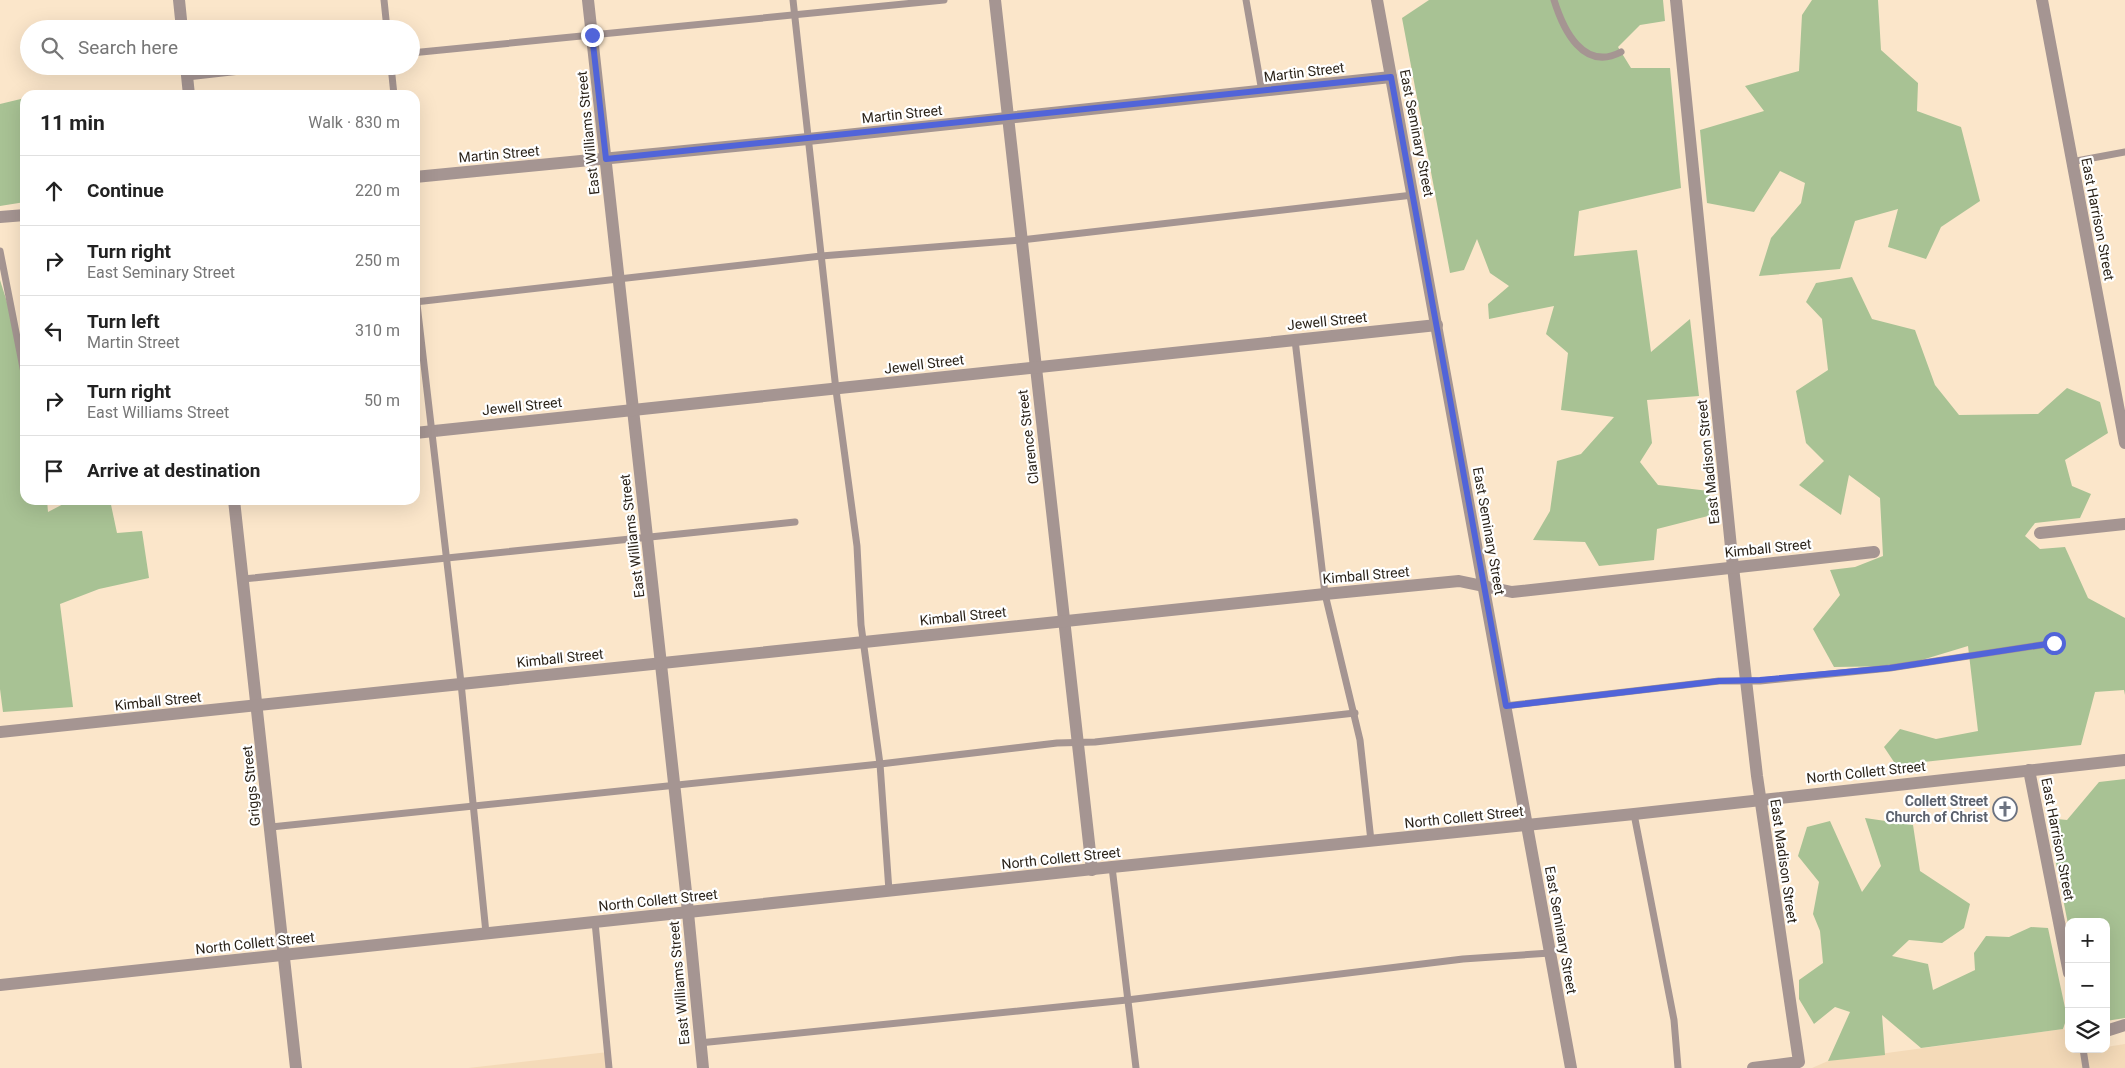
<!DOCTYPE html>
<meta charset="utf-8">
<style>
:root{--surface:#fff;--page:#f2f2f2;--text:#222;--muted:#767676;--line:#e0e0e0}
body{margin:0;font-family:Roboto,sans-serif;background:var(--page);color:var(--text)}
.controls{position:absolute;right:15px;bottom:15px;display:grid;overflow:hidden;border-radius:10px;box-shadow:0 5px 20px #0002}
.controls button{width:45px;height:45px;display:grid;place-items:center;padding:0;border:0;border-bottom:1px solid var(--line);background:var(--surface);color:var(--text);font:25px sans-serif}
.stop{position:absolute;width:15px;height:15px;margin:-11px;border:4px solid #5164d9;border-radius:50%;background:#fff}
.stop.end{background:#5164d9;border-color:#fff;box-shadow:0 1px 5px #0008}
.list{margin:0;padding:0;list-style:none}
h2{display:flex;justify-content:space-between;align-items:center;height:65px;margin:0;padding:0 20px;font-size:21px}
h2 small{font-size:16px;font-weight:400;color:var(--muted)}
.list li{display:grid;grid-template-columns:32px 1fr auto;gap:15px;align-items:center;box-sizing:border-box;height:70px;padding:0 20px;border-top:1px solid var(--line)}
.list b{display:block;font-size:19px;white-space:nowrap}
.list p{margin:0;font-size:16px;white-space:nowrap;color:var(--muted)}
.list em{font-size:16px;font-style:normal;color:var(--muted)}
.icon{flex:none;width:28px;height:28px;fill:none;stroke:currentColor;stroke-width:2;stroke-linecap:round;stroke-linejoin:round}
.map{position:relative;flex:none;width:2125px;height:1068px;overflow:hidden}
.search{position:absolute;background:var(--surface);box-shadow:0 5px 20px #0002;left:20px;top:20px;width:400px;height:55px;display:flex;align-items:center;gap:12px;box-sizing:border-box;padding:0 18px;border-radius:28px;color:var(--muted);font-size:19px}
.panel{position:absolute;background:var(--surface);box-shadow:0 5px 20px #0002;left:20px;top:90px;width:400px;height:415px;border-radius:15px}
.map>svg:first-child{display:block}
.built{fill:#f4dab8}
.green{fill:#a8c294}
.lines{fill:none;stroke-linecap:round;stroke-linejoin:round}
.service{stroke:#a59592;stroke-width:7}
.minor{stroke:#a59592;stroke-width:12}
.route{stroke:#5164d9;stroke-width:6}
.labels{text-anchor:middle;stroke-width:4.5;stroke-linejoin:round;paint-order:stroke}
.street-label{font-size:14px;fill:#271f15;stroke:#fff}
.worship-label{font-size:14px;font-weight:bold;fill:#5b616d;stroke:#fff;text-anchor:end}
</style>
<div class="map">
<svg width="2125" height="1068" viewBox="0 0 2125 1068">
<rect width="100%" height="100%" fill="#fbe6ca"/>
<g class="built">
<path d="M2063 1029 2069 1032V1049H2106V1047L2125 1044V1068H1812L1828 1061Z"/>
<path d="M608 1052 609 1068H468Z"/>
</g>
<g class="green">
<path d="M1429 0H1663L1665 21 1640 25 1618 47 1631 68H1670L1681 188 1579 211 1574 256 1637 250 1651 352 1690 319 1699 396 1647 400 1652 443 1640 462 1658 485 1709 491 1712 515 1657 529 1654 560 1599 566 1585 542 1533 540 1550 511 1557 461 1581 454 1614 417 1561 410 1568 353 1546 334 1554 306 1489 319 1488 304 1509 286 1490 273 1477 239 1464 270 1450 273 1402 18Z"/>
<path d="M1812 0H1878L1881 50 1918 83 1917 111 1961 127 1980 201 1941 227 1926 259 1888 247 1898 209 1855 221 1840 269 1759 276 1771 238 1801 203 1805 183 1780 171 1754 212 1707 203 1700 130 1764 111 1745 86 1799 71 1802 15Z"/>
<path d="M25 98V202L0 206V104Z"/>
<path d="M1852 277 1872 319 1915 330 1935 385 1959 415 2038 414 2067 388 2100 402 2108 433 2065 460 2072 486 2091 494 2080 518 2035 523 2025 536 2040 549 2065 547 2088 598 2125 618V695L2124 690 2095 692 2081 745 1896 765 1884 747 1900 729 1936 739 1978 731 1968 646 1902 666 1834 667 1813 629 1840 595 1830 570 1855 567 1883 556 1880 498 1849 475 1841 515 1799 485 1824 461 1806 443 1796 391 1828 370 1822 319 1806 302 1816 283Z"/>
<path d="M0 280 20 343 25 378V500H47L48 512 71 500H110L117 533 142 531 149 578 99 589 60 604 73 707 3 712 0 689Z"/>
<path d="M2125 779V1018L2106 1021V922H2069V929L2047 818 2067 820 2099 782Z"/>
<path d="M1865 818 1913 825 1920 871 1970 904 1964 928 1942 943 1909 940 1892 956 1928 964 1933 990 1975 970 1974 953 1986 936 2009 937 2031 927 2048 928 2067 1017 2063 1029 1921 1048 1882 1015 1885 1055 1828 1061 1850 1012 1835 1007 1814 1024 1799 999V980L1823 963 1820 931 1813 914 1819 882 1798 856 1807 827 1830 821 1862 892 1881 866Z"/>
</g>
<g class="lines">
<g class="service">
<path d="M384 0 387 29"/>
<path d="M793 0 836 390 857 546 861 625 880 764 889 891"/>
<path d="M1246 0 1262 92"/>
<path d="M1554 0C1563 29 1583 72 1621 52"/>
<path d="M411 53 944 0"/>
<path d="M391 66 394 95"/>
<path d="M187 77 286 66"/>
<path d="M2071 162 2125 152"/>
<path d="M0 251 25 378"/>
<path d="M415 287 461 683 486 933"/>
<path d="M415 302 821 256 1021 240 1413 195"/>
<path d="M1295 340 1325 594 1360 740 1371 841"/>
<path d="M243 579 795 522"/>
<path d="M1505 706 1719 681H1760L1890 668 2054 643"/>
<path d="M1634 814 1674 1020 1678 1068"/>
<path d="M271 827 880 764 1057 743 1095 742 1355 713"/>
<path d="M1112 867 1136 1068"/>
<path d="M595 922 609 1068"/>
<path d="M699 1043 1127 1000 1463 959 1550 953"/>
<path d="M2083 1049 2086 1068"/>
</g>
<g class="minor">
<path d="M179 0 182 29"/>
<path d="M588 0 686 892 703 1068"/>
<path d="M995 0 1092 870"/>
<path d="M1377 0 1571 1068"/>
<path d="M1676 0 1733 567 1757 776 1799 1062 1753 1068"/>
<path d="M2042 0 2125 443"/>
<path d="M186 66 189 95"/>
<path d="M415 177 808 139 1391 77"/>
<path d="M0 217 25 215"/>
<path d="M415 433 1437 325"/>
<path d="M234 500 296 1068"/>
<path d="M2040 533 2125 524"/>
<path d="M0 732 1325 594 1459 581 1512 592 1874 552"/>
<path d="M2029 770 2069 973"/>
<path d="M0 985 1112 867 1634 814 2125 760"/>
<path d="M2106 1031 2125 1025"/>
</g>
</g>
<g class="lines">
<path class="route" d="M592 35 606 159 1391 77 1506 706 1719 681 1760 680 1890 668 2054 643"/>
</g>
<defs>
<g id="church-ring" transform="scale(1.25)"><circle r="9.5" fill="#fff" stroke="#6b7280" stroke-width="1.5"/><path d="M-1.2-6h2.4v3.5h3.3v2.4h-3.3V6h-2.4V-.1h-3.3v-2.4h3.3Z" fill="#6b7280"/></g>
</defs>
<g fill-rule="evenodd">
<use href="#church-ring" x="2005" y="809"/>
</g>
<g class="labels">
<g class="street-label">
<text transform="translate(1304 72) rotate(-7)" y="5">Martin Street</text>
<text transform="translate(902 114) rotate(-6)" y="5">Martin Street</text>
<text transform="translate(588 133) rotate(-96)" y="5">East Williams Street</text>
<text transform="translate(1417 133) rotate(79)" y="5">East Seminary Street</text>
<text transform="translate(499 154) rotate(-5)" y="5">Martin Street</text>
<text transform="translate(2098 219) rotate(79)" y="5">East Harrison Street</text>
<text transform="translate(1327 321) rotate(-6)" y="5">Jewell Street</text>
<text transform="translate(924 364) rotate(-7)" y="5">Jewell Street</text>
<text transform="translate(522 406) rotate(-6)" y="5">Jewell Street</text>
<text transform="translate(1028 437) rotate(-97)" y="5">Clarence Street</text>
<text transform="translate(1708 462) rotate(-96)" y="5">East Madison Street</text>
<text transform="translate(1489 531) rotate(80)" y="5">East Seminary Street</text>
<text transform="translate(632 536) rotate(-97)" y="5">East Williams Street</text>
<text transform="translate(1768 548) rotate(-6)" y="5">Kimball Street</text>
<text transform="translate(1366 575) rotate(-5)" y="5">Kimball Street</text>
<text transform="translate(963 616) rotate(-6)" y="5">Kimball Street</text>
<text transform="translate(560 658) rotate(-6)" y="5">Kimball Street</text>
<text transform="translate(158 701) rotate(-6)" y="5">Kimball Street</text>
<text transform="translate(1866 772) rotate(-6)" y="5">North Collett Street</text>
<text transform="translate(251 786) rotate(-96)" y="5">Griggs Street</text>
<text transform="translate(1464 817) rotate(-6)" y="5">North Collett Street</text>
<text transform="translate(2058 839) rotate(79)" y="5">East Harrison Street</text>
<text transform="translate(1061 858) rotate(-6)" y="5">North Collett Street</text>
<text transform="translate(1784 861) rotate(82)" y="5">East Madison Street</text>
<text transform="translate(658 900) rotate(-6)" y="5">North Collett Street</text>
<text transform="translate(1561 930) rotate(80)" y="5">East Seminary Street</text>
<text transform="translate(255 943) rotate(-6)" y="5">North Collett Street</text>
<text transform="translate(679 983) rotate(-95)" y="5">East Williams Street</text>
</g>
<g class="worship-label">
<text x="1988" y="806">Collett Street<tspan x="1988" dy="16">Church of Christ</tspan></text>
</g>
</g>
</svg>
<div class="controls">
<button>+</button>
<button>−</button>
<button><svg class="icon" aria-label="layers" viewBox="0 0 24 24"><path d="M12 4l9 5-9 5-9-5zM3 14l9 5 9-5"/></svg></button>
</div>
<div class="stop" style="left:2054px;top:643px"></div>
<div class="stop end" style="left:592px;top:35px"></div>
<div class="search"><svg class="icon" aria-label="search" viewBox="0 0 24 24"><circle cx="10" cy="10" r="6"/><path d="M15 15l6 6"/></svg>Search here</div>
<section class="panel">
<h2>11 min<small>Walk · 830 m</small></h2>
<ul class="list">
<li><svg class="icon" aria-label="ahead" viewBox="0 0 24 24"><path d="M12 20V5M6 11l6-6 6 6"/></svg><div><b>Continue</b></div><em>220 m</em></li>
<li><svg class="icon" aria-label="right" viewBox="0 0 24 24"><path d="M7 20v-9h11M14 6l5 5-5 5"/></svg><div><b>Turn right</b><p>East Seminary Street</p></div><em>250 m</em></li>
<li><svg class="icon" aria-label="left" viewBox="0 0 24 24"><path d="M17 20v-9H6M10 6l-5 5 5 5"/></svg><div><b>Turn left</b><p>Martin Street</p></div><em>310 m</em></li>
<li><svg class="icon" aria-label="right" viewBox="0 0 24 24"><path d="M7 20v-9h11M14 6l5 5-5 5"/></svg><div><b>Turn right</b><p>East Williams Street</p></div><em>50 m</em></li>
<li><svg class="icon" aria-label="arrive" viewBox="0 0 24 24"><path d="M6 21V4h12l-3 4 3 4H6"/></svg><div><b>Arrive at destination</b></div></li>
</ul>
</section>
</div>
